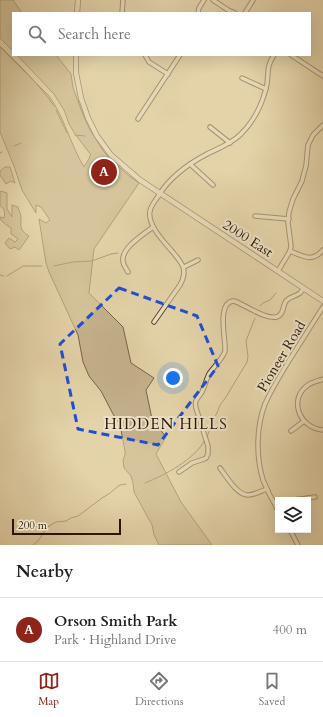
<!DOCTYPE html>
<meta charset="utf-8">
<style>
:root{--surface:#fff;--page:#f6f6f6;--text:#222;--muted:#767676;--line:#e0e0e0;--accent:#8f2418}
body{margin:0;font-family:Cardo,serif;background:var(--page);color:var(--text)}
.controls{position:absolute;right:12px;bottom:12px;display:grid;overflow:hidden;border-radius:0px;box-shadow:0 4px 16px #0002}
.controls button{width:36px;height:36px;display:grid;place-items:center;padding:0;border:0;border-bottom:1px solid var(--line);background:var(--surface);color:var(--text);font:20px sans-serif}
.scale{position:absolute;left:12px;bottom:10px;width:109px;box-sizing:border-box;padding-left:4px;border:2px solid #2c1606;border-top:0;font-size:11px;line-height:14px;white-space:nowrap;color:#2c1606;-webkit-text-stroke:3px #ede2c7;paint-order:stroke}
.you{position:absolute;left:173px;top:378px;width:14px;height:14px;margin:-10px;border:3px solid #fff;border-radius:50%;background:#1a73e8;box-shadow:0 0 0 6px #1a73e833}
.badge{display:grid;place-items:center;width:26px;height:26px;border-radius:50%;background:var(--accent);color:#fff;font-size:13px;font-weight:700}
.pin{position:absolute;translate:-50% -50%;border:2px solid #fff;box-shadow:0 1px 4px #0006}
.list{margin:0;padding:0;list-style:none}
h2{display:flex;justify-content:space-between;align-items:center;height:52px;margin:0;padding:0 16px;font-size:17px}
h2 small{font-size:13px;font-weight:400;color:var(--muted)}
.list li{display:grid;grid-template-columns:26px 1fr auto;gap:12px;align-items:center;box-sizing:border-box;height:64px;padding:0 16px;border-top:1px solid var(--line)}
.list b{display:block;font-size:15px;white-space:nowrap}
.list p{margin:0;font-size:13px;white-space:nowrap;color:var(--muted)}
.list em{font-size:13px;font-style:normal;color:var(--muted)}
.icon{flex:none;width:22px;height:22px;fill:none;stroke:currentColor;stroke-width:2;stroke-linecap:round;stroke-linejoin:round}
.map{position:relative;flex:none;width:323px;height:545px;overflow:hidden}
.search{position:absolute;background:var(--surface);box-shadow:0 4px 16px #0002;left:12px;right:12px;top:12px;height:44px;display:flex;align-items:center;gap:10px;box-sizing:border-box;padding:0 14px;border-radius:0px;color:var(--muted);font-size:15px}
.sheet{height:116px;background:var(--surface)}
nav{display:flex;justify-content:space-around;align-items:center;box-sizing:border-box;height:56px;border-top:1px solid var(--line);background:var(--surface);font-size:11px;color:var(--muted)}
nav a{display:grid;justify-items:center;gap:2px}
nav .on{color:var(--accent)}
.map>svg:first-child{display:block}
.green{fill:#c5b38d;stroke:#78644a}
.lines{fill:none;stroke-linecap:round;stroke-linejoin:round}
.stream{stroke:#756147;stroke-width:1}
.minor-casing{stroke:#5a452f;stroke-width:5.5}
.tertiary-casing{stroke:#5a452f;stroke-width:6}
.minor{stroke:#ede2c7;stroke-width:3.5}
.tertiary{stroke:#ede2c7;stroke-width:4.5}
.marked{fill:none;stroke:#1d4ed8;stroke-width:3;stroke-dasharray:8 5;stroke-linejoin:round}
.labels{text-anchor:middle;stroke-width:4;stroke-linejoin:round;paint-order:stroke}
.street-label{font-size:14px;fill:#2c1606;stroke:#ede2c7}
.neighbourhood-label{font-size:15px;letter-spacing:1px;fill:#2c1606;stroke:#ede2c7}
</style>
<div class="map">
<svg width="323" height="545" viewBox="0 0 323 545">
<rect width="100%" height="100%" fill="#e4d3a9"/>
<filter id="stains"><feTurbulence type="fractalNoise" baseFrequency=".005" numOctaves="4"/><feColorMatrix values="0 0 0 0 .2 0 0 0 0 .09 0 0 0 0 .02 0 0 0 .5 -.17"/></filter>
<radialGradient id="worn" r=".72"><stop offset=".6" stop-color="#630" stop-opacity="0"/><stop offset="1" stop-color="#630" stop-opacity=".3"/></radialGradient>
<g class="green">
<path d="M0 0H13L22 13H13V51L0 38Z"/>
<path d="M0 47 49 96C65 118 70 144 84 167L90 157H89L91 155 75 134 69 124 64 110 54 94 17 55H56L71 74 73 88 84 117 89 128 97 141 104 152 113 162 129 176 139 183 94 249 89 293 123 327 131 363 154 378 146 390 152 419 166 437 156 454 181 502 212 545H159L154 535 152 525 134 492 133 483 131 476 124 468 123 460 125 455V451L120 425 113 414 101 391 89 376 83 362 78 335 49 272 46 263 39 219 46 223 50 220 41 207 36 205V213L22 190 14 166 0 132Z"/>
<path d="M5 167H10L15 183 11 181 6 184 0 175V171Z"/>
<path d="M1 191 7 193V209L12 217V205L18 207C19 211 21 214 21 217 21 227 19 230 29 236L19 250 15 247 10 249 5 243 9 238 15 242 18 239 11 234V228L5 224 0 219V217L4 218C5 214 5 208 0 206V192Z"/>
</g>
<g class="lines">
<g class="stream">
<path d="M0 46C19 65 39 84 54 106"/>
<path d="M56 110 67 133"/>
<path d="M75 135 85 136"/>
<path d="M14 146 21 143"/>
<path d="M0 153 2 152"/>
<path d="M54 266 73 262 92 261 111 254 118 253"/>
<path d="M0 275 4 276"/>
<path d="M7 276 23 266H42"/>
<path d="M260 306 263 303 270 300 276 293"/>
<path d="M207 437 210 429 212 422 217 413 220 405 226 397 247 362 248 357 246 341 255 318"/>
<path d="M145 483C165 475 194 460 205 440"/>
<path d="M33 545 38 541 46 529 49 526 56 522 66 521 71 518 78 516 102 498 110 493 116 488 120 485 126 484"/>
</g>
<g class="minor-casing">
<g id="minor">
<path d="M213 0 228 10 235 13"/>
<path d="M122 13 123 0"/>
<path d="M198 13 199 8 204 0"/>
<path d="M245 13 253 0"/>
<path d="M145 55 149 62 168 74"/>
<path d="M291 55 323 76"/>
<path d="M242 78 266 89"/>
<path d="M138 119 180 55"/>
<path d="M210 127 230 143"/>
<path d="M190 164 213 185"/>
<path d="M255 216 289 219"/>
<path d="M290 251C303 256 312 263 323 250"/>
<path d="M184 267 198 260"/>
<path d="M278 271 290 251 291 246 288 223 289 212 293 199 302 181 304 173 306 166 308 145 313 135 323 125"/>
<path d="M128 272C126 268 123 265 123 261 121 248 144 234 153 227"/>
<path d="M154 322 180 285C189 269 181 262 171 250 163 241 147 224 150 211 151 205 156 200 159 195 170 177 188 164 207 154 219 148 231 144 241 134 255 120 263 103 267 84 269 70 266 68 274 55"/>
<path d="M323 379C318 381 312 382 308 385 288 399 299 428 323 430"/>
<path d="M291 431 304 421"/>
<path d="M220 468C226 476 237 495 248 495 254 495 261 491 267 489"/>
<path d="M179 472 192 463 204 459 206 458 208 454V446L196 408C194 399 198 399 202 392 205 386 206 380 209 374 212 369 224 357 225 351 226 339 216 302 234 301 244 304 271 324 280 315 284 311 283 305 286 301 290 296 295 297 300 293 301 292 303 289 303 288"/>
<path d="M294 500 315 497"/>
<path d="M278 510C272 500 267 490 263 480 256 457 256 427 265 404 272 388 281 374 290 359 301 342 312 324 323 307"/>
<path d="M290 530 298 545"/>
</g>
</g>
<g class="tertiary-casing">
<g id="tertiary">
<path d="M77 13 78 0"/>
<path d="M76 55V73L81 98 88 118 97 136 111 155 140 180 323 301"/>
</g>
</g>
<use href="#minor" class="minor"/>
<use href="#tertiary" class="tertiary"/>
</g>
<path d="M0 0H323V545H0ZM119 288 197 316 218 366 158 445 78 429 60 344Z" fill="#e4d3a9" fill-opacity=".55" fill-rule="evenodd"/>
<path class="marked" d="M119 288 197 316 218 366 158 445 78 429 60 344Z"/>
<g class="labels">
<g class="street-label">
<text transform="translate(248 238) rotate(33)" y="5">2000 East</text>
<text transform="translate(281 356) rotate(-59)" y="5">Pioneer Road</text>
</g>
<g class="neighbourhood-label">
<text x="166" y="429">HIDDEN HILLS</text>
</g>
</g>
<rect width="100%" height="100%" filter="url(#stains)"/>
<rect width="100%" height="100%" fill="url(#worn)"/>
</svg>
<div class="controls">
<button><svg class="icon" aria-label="layers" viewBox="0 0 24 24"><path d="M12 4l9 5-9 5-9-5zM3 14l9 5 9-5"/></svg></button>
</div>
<div class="scale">200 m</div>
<div class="you"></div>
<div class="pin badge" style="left:104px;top:172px">A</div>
<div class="search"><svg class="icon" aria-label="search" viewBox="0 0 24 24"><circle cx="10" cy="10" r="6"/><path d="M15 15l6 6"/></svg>Search here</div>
</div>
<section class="sheet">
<h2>Nearby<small></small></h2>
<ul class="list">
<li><span class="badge">A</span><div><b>Orson Smith Park</b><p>Park · Highland Drive</p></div><em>400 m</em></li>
</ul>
</section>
<nav>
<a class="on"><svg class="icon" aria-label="map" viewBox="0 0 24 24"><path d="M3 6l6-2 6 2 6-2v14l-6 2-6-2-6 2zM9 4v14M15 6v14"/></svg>Map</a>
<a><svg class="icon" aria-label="directions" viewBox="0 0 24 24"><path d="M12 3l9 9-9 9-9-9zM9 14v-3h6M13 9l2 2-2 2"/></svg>Directions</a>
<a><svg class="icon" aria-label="saved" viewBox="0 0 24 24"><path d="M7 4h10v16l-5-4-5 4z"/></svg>Saved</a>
</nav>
